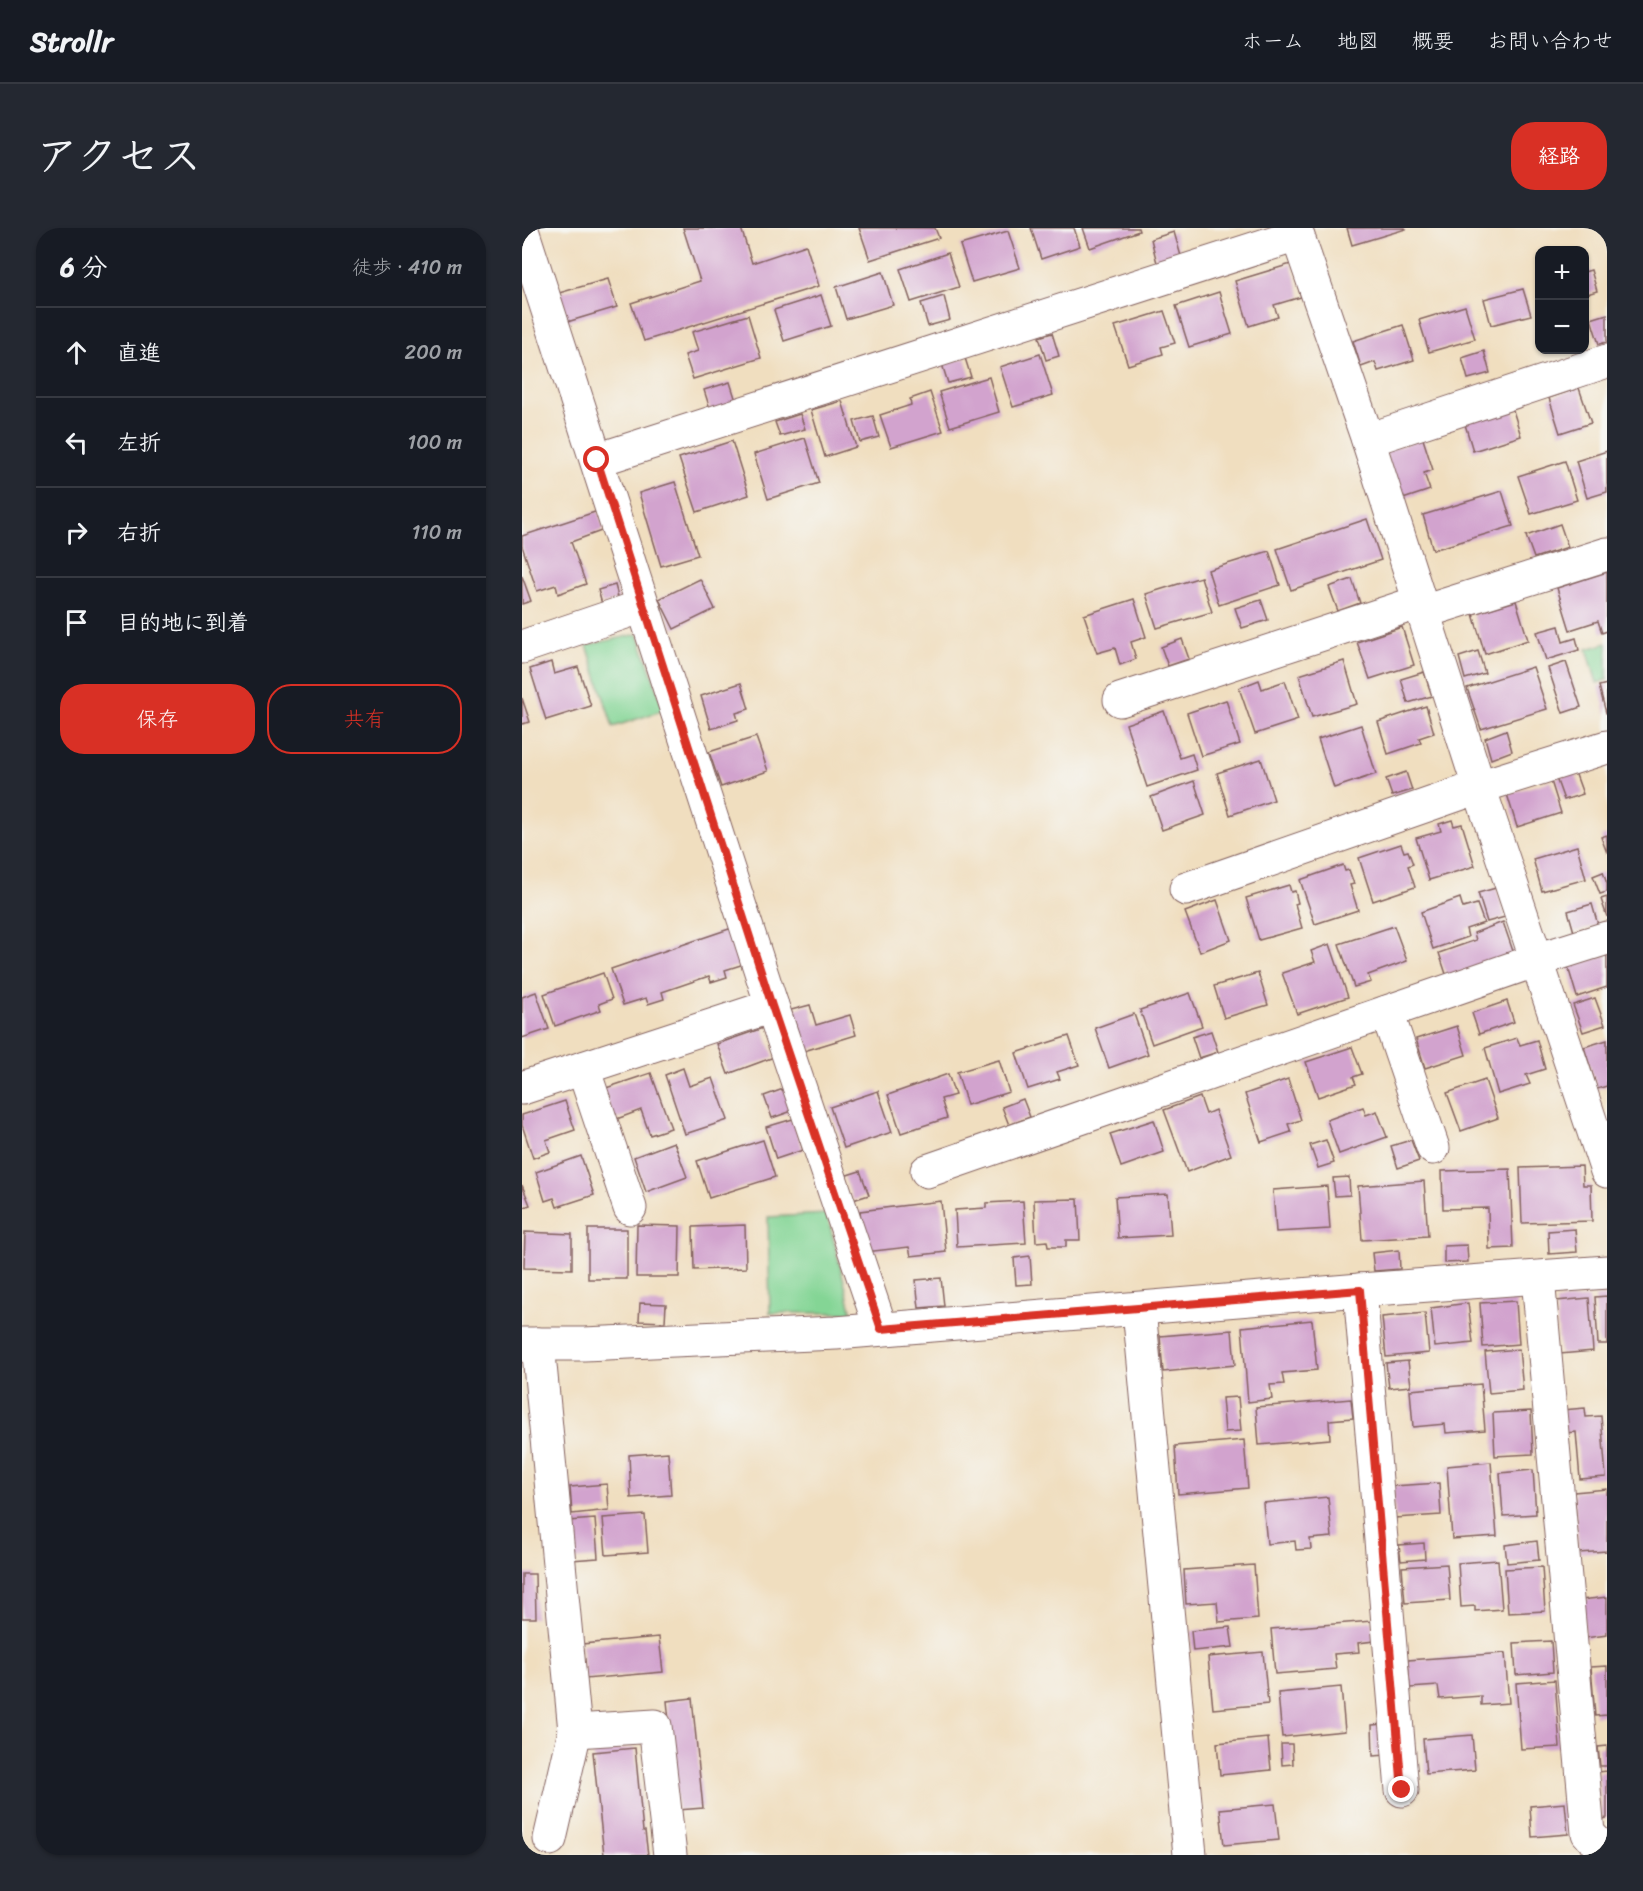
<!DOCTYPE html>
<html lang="ja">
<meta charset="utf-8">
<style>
:root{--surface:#171b24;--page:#242831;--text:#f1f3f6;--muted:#9ea1a6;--line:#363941;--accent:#d93025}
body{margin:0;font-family:Sriracha,"Klee One",sans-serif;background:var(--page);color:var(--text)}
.controls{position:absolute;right:18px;top:18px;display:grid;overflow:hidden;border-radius:12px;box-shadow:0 2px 4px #0004}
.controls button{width:54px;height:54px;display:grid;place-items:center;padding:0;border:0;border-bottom:2px solid var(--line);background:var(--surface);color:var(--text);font:30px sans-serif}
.stop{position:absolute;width:18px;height:18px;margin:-14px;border:4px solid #d93025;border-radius:50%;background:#fff}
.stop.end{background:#d93025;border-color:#fff;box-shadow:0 2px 6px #0008}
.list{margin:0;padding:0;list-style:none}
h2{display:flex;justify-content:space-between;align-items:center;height:78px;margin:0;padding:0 24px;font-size:26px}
h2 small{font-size:20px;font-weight:400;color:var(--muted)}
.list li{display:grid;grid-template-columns:39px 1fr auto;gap:18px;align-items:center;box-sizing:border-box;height:90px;padding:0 24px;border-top:2px solid var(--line)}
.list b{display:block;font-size:22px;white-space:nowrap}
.list em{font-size:20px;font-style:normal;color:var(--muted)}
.actions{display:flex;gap:12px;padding:18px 24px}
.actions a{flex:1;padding:14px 0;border:2px solid var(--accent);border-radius:24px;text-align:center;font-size:21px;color:var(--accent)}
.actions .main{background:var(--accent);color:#fff}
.icon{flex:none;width:33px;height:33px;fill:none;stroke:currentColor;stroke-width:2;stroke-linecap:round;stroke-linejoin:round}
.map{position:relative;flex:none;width:1085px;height:1627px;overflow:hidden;border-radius:24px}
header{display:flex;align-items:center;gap:36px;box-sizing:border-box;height:84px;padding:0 30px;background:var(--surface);border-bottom:2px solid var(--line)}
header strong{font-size:28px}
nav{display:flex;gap:33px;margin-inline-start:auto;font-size:21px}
.intro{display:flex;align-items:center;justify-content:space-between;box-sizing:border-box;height:144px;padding:0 36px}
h1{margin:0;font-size:42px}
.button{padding:15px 27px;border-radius:24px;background:var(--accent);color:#fff;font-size:21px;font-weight:700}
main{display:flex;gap:36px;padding:0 36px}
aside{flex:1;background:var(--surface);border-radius:24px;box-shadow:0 2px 4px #0004}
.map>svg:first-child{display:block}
.green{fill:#84d595;stroke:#677a60;stroke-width:1.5}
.building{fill:#d2a3ce}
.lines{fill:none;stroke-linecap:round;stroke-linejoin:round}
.minor-casing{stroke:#84625f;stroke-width:35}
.minor{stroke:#fff;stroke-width:33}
.route{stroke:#d93025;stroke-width:8}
</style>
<header>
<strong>Strollr</strong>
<nav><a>ホーム</a><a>地図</a><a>概要</a><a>お問い合わせ</a></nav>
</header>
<div class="intro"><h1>アクセス</h1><a class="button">経路</a></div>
<main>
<aside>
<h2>6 分<small>徒歩 · 410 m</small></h2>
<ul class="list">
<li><svg class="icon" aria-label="ahead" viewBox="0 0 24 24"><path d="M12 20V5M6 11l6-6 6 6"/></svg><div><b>直進</b></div><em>200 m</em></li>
<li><svg class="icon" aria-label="left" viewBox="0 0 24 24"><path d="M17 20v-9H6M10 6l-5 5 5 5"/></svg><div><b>左折</b></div><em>100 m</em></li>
<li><svg class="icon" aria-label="right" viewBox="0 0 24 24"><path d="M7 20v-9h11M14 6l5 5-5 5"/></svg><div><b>右折</b></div><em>110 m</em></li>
<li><svg class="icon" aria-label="arrive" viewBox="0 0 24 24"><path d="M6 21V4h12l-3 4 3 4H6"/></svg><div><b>目的地に到着</b></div></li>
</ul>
<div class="actions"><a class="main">保存</a><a>共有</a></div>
</aside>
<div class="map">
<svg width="1085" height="1627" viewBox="0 0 1085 1627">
<rect width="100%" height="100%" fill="#f6f6f2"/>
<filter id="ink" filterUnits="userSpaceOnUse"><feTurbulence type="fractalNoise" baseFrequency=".0167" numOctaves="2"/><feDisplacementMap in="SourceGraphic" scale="12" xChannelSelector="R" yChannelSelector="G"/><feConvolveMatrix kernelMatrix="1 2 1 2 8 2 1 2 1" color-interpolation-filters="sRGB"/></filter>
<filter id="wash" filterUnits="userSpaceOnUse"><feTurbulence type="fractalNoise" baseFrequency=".008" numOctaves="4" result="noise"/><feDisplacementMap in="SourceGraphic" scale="24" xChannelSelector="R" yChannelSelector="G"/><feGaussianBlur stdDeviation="1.35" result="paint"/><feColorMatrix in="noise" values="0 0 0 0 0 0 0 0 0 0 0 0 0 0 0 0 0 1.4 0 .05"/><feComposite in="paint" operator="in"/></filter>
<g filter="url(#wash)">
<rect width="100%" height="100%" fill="#f0debf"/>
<g class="green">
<path d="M116 406 142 482 91 499 65 417Z"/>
<path d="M1085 415V452L1075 455 1065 421Z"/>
<path d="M305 986 330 1085H248L246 989Z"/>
</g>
<g id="blocks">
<g class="building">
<path d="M161 0H219L230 35 284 17 297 58 122 113 109 75 178 53Z"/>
<path d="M337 0H413L417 10 348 32Z"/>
<path d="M509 0H552L558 18 519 31Z"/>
<path d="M561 0H616L617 3 568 20Z"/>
<path d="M825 0H883L884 1 830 17Z"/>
<path d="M486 3 498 40 450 54 438 17Z"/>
<path d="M652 4 659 28 635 35 629 11Z"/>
<path d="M426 25 437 59 389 74 378 41Z"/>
<path d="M769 36 779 69 752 77 756 89 727 98 713 53Z"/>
<path d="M1069 42 1075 63 1062 67V44Z"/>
<path d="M361 44 371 77 324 91 314 59Z"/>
<path d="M86 51 95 79 45 94 37 65Z"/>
<path d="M1001 61 1009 87 969 97 962 71Z"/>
<path d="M697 64 710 106 667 119 654 78Z"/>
<path d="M299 67 309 98 262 113 252 82Z"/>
<path d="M422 68 428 92 406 98 399 75Z"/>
<path d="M943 78 953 111 907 124 897 92Z"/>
<path d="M642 83 653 115 639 119 641 126 606 137 593 98Z"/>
<path d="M1085 86V114L1077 116 1069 91Z"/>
<path d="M226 87 239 130 171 151 163 127 176 123 170 104Z"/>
<path d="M881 97 892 132 856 143 853 134 839 139 831 113Z"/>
<path d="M530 105 537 128 524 132 517 109Z"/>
<path d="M962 123 968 145 946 151 940 130Z"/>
<path d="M518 126 531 167 491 179 478 139Z"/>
<path d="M443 130 449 149 426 155 420 136Z"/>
<path d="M467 149 477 184 428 199 417 164Z"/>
<path d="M208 154 215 176 189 184 182 162Z"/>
<path d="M1057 160 1069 195 1038 205 1027 170Z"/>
<path d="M408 164 421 203 369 219 358 187 389 177 388 171Z"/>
<path d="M320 173 334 219 303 229 289 182Z"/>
<path d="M990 179 999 208 951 223 942 193Z"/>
<path d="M278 186 283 201 258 208 253 194Z"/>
<path d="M351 188 357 209 338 214 332 193Z"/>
<path d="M283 210 297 255 246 271 232 226Z"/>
<path d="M901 211 911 242 902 245 908 262 878 272 863 223Z"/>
<path d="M210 213 227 267 175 284 157 230Z"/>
<path d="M1085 223V264L1065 270 1054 233Z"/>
<path d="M1043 233 1055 272 1009 286 996 248Z"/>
<path d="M153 254 176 327 139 338 117 265Z"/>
<path d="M980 263 991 298 911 322 901 287Z"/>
<path d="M76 283 82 302 49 314 64 356 36 366 34 357 15 363 0 318V308Z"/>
<path d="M845 291 859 332 769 362 755 321Z"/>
<path d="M1038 296 1046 319 1012 330 1004 308Z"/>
<path d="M747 323 758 357 697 377 686 342Z"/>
<path d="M1085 344V403L1080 405 1076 393 1048 402 1035 360Z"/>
<path d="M0 348 9 373 0 376Z"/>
<path d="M679 349 690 384 635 400 624 366Z"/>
<path d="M178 351 193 381 152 401 137 371Z"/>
<path d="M830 351 838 375 816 383 807 359Z"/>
<path d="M93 357 97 372 80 376 76 362Z"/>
<path d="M612 371 624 409 609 414 614 431 598 437 593 420 575 425 562 387Z"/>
<path d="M739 372 746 392 720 400 713 380Z"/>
<path d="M994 373 1006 412 963 426 951 386Z"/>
<path d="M1037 398 1041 414 1054 410 1057 422 1024 432 1015 404Z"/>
<path d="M880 399 892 437 848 451 835 414Z"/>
<path d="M660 411 667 431 646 438 639 419Z"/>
<path d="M956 423 963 445 943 451 937 429Z"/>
<path d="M822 433 835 476 790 489 777 447Z"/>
<path d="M29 434 32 446 56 439 69 478 24 492 8 441Z"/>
<path d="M1044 434 1059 479 1041 485 1026 440Z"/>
<path d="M1011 439 1025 481 959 501 945 460Z"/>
<path d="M902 444 910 468 886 475 879 451Z"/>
<path d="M737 452 740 461 763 453 776 492 733 506 717 460Z"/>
<path d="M219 455 227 481 214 485 216 492 189 501 179 468Z"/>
<path d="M1085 456V485H1084L1077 458Z"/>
<path d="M0 470 8 494 0 496Z"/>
<path d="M704 472 718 516 679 528 665 485Z"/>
<path d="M904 478 912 505 897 510 899 515 866 526 856 494Z"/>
<path d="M642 483 658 530 670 526 675 542 625 559 604 496Z"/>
<path d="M839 497 854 546 812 560 796 511Z"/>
<path d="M984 502 990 523 969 531 963 510Z"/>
<path d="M234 509 246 543 199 559 187 524Z"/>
<path d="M739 531 752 572 708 587 695 545Z"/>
<path d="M884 544 890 562 870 568 864 551Z"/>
<path d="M1053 544 1061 566 1042 572 1034 550Z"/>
<path d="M672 553 683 587 640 602 629 569Z"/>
<path d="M1029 553 1039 585 995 599 985 566Z"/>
<path d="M930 592 932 598 940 596 953 638 907 652 894 610 919 603 917 596Z"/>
<path d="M1085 607V625L1079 609Z"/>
<path d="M879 616 882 624 886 623 891 636 886 638 893 659 851 673 837 630Z"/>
<path d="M1055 618 1064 651 1020 663 1011 631Z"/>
<path d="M821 637 823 643 827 642 832 656 828 657 836 682 793 696 778 652Z"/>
<path d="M1081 644 1085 656V664L1078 666 1071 648Z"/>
<path d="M767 657 769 664 773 663 776 675 773 676 780 700 737 712 724 670Z"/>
<path d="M974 660 983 689 965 694 956 665Z"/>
<path d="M1085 669V689L1079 671Z"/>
<path d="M938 670 941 680 955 676 962 695 944 701 946 709 911 721 899 684Z"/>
<path d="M695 672 709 712 678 724 663 684Z"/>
<path d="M1070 676 1076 697 1052 704 1046 683Z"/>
<path d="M981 694 992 726 925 749 917 725 954 712 952 705Z"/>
<path d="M872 698 885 733 846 747 849 754 832 759 817 716Z"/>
<path d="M210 700 222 736 203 742 205 749 189 754 187 748 140 764 142 771 126 776 124 770 101 777 89 741Z"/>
<path d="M808 716 826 769 775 786 760 745 793 734 789 723Z"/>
<path d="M1085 727V759L1055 769 1046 739Z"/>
<path d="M81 745 90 771 77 776 79 782 33 798 22 766Z"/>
<path d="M736 745 746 777 702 790 692 758Z"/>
<path d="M14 764 27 801 0 810V769Z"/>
<path d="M668 765 680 798 630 816 618 782Z"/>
<path d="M1073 770 1083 797 1061 804 1051 777Z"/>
<path d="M985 773 992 794 957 806 950 785Z"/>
<path d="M288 777 294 797 328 787 334 807 282 823 269 782Z"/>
<path d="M612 786 626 826 587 840 573 800Z"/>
<path d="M935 798 944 827 903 840 894 811Z"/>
<path d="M241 800 252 829 206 846 195 816Z"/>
<path d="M689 803 696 824 677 830 670 809Z"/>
<path d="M547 808 557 837 535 844 538 851 506 861 494 825Z"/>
<path d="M995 810 998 817 1015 812 1023 841 1004 847 1008 856 976 866 963 820Z"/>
<path d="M1085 812V858L1075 861 1062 819Z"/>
<path d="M830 819 840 846 831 849 834 856 796 869 784 834Z"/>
<path d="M477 832 487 864 445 877 435 844Z"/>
<path d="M161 840 167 858 191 850 206 892 163 906 143 847Z"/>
<path d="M129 845 149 900 128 907 119 882 92 892 81 861Z"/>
<path d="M426 846 433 867 419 871 425 890 379 905 366 867Z"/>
<path d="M766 851 779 892 766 896 769 904 739 914 723 866Z"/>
<path d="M963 852 976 890 939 903 925 865Z"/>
<path d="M264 860 273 882 250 890 242 868Z"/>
<path d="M356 863 370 904 322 920 308 879Z"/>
<path d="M678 869 684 886 693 882 709 927 665 944 642 882Z"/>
<path d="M501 871 508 889 487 897 480 879Z"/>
<path d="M43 873 53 902 24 912 28 924 11 930 0 897V887Z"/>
<path d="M841 879 844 887 855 883 865 909 817 926 805 892Z"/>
<path d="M271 891 281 922 254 931 244 899Z"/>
<path d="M632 892 642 924 599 939 588 906Z"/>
<path d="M241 912 253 949 187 970 175 933Z"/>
<path d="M804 912 812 935 796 940 788 917Z"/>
<path d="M889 912 897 933 876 940 869 918Z"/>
<path d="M152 914 165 949 124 964 112 929Z"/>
<path d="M59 928 72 967 35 979 32 970 23 973 14 944Z"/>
<path d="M1060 938 1061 957H1069L1070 993 1000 995 998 940Z"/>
<path d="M988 941 991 1020 967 1021 966 980 921 981 920 943Z"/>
<path d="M338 943 347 967 331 972 322 948Z"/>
<path d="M827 949 828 967 813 968 811 950Z"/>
<path d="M902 953 906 1008 840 1012 836 958Z"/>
<path d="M0 957 8 977 0 980Z"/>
<path d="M805 958 808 1001 754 1004 751 962Z"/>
<path d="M646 966 649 1007 596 1010 593 969Z"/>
<path d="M556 971 558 1012H544V1019H526L525 1013 514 1014 512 972Z"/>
<path d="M419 973 424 1024 389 1028 387 1019 343 1024 338 983Z"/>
<path d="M501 973 504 1015 435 1019 433 982 464 980V975Z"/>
<path d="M115 997 158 998 157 1049H114Z"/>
<path d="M223 997 224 1040 172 1042 171 999Z"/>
<rect x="66" y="1001" width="39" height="50"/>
<path d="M1053 1001 1055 1024 1027 1026 1026 1003Z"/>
<path d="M3 1004 50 1006V1041L2 1040Z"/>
<path d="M945 1017 946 1034 922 1035V1018Z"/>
<path d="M877 1022 878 1041 852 1043 850 1025Z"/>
<path d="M508 1028 510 1056 494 1057 492 1030Z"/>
<path d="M419 1050 422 1078 397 1080 394 1052Z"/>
<path d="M1085 1068V1116H1076L1073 1069Z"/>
<path d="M1067 1070 1071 1123 1038 1126 1034 1073Z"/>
<path d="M994 1073 997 1116 961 1119 958 1075Z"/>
<path d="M118 1075 144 1076 143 1094 117 1093Z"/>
<path d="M946 1075 951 1115 913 1119 909 1080Z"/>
<path d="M903 1085 907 1125 864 1129 860 1089Z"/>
<path d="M790 1092 795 1142 760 1145 762 1156 748 1157 750 1171 726 1174 720 1099Z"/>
<path d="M710 1102 713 1137 641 1144 638 1108Z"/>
<path d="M997 1121 1001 1162 967 1165 963 1124Z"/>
<path d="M886 1133 889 1158 867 1160 864 1135Z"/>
<path d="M959 1156 963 1202 924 1205 923 1196 891 1199 888 1162Z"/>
<path d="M716 1169 719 1203 703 1204 700 1170Z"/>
<path d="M829 1171 831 1190 807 1192 808 1211 737 1217 734 1179Z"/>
<path d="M1063 1180 1064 1189 1079 1188 1084 1249 1058 1251 1054 1204 1042 1205 1040 1182Z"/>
<path d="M1009 1183 1011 1226 973 1228 971 1185Z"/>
<path d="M722 1212 726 1260 656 1266 653 1218Z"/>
<path d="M146 1224 149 1267 109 1270 107 1227Z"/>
<path d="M969 1234 975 1308 930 1311 925 1238Z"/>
<path d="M1011 1242 1014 1286 981 1288 978 1245Z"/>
<path d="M917 1255 919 1287 873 1290 871 1258Z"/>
<path d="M85 1256 87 1282 50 1286 48 1259Z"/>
<path d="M1085 1261V1323L1057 1325 1052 1264Z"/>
<path d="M806 1269 810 1309 788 1311 789 1321 774 1322 773 1313 745 1316 741 1275Z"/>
<path d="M123 1287 126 1324 84 1327 81 1290Z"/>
<path d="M73 1291 76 1330 49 1332 46 1293Z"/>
<path d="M1015 1313 1017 1332 985 1335 983 1317Z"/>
<path d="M902 1315 903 1331 879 1333 877 1317Z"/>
<path d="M976 1332 980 1381 953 1383V1378L939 1379 936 1335Z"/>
<path d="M925 1336 928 1372 883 1375 880 1339Z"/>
<path d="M732 1337 736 1391 697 1394 695 1374 664 1376 662 1342Z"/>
<path d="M1020 1339 1023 1383 986 1385 983 1341Z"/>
<path d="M0 1346H13L14 1390H0Z"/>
<path d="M1085 1369V1407L1063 1410 1059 1372Z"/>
<path d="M850 1393 852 1413 836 1415 837 1424 812 1426 814 1441 753 1446 749 1401Z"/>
<path d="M708 1399 711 1419 671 1423 669 1403Z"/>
<path d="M137 1409 141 1444 63 1451 60 1416Z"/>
<path d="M1029 1413 1031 1444 994 1447 992 1415Z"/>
<path d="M741 1424 746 1476 691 1481 686 1429Z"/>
<path d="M983 1425 987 1475 959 1477V1468L918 1471 916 1458 888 1460 886 1432Z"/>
<path d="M1085 1438V1487L1073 1488 1069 1439Z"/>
<path d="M1033 1452 1038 1519 999 1521 994 1455Z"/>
<path d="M819 1459 823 1503 760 1509 756 1465Z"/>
<path d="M170 1470 181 1580 156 1582 145 1473Z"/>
<path d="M863 1496 865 1527 851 1528 850 1497Z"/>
<path d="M950 1507 953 1542 904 1546 901 1511Z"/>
<path d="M746 1510 749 1542 698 1547 695 1515Z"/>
<path d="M759 1516H770L771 1536 760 1537Z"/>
<path d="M1085 1518V1538H1078L1076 1519Z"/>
<path d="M113 1520 121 1603H123L126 1627H82L71 1524Z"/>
<path d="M1085 1543V1590L1081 1591 1076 1544Z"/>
<path d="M1043 1575 1046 1606 1010 1609 1008 1578Z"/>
<path d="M753 1576 757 1612 702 1617 698 1581Z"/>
</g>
</g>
</g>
<g filter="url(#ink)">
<use href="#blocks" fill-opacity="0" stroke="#84625f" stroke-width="1.5"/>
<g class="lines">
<g class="minor-casing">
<g id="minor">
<path d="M773 0 846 212 957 559 1085 943"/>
<path d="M0 2 250 778 359 1101"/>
<path d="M846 212 1085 133"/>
<path d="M75 232 775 7"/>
<path d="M901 384 1085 326"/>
<path d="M0 419 121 378"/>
<path d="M598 472 898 374"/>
<path d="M664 661 957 559 1085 519"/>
<path d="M865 784 911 920"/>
<path d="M61 840 108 980"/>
<path d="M0 860 250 778"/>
<path d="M405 943 1015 732 1085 710"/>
<path d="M1016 1050 1066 1605 1085 1626"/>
<path d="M838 1062 880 1562"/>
<path d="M617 1081 668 1627"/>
<path d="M0 1116H62L314 1105 838 1062 1085 1044"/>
<path d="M16 1116 53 1503 28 1611"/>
<path d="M53 1503 133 1498 148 1627"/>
</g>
</g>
<use href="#minor" class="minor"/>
</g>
</g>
<g class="lines" filter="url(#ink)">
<path class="route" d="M75 232 250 778 359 1101 838 1062 880 1562"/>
</g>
</svg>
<div class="controls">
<button>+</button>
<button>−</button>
</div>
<div class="stop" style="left:75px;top:232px"></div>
<div class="stop end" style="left:880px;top:1562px"></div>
</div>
</main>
